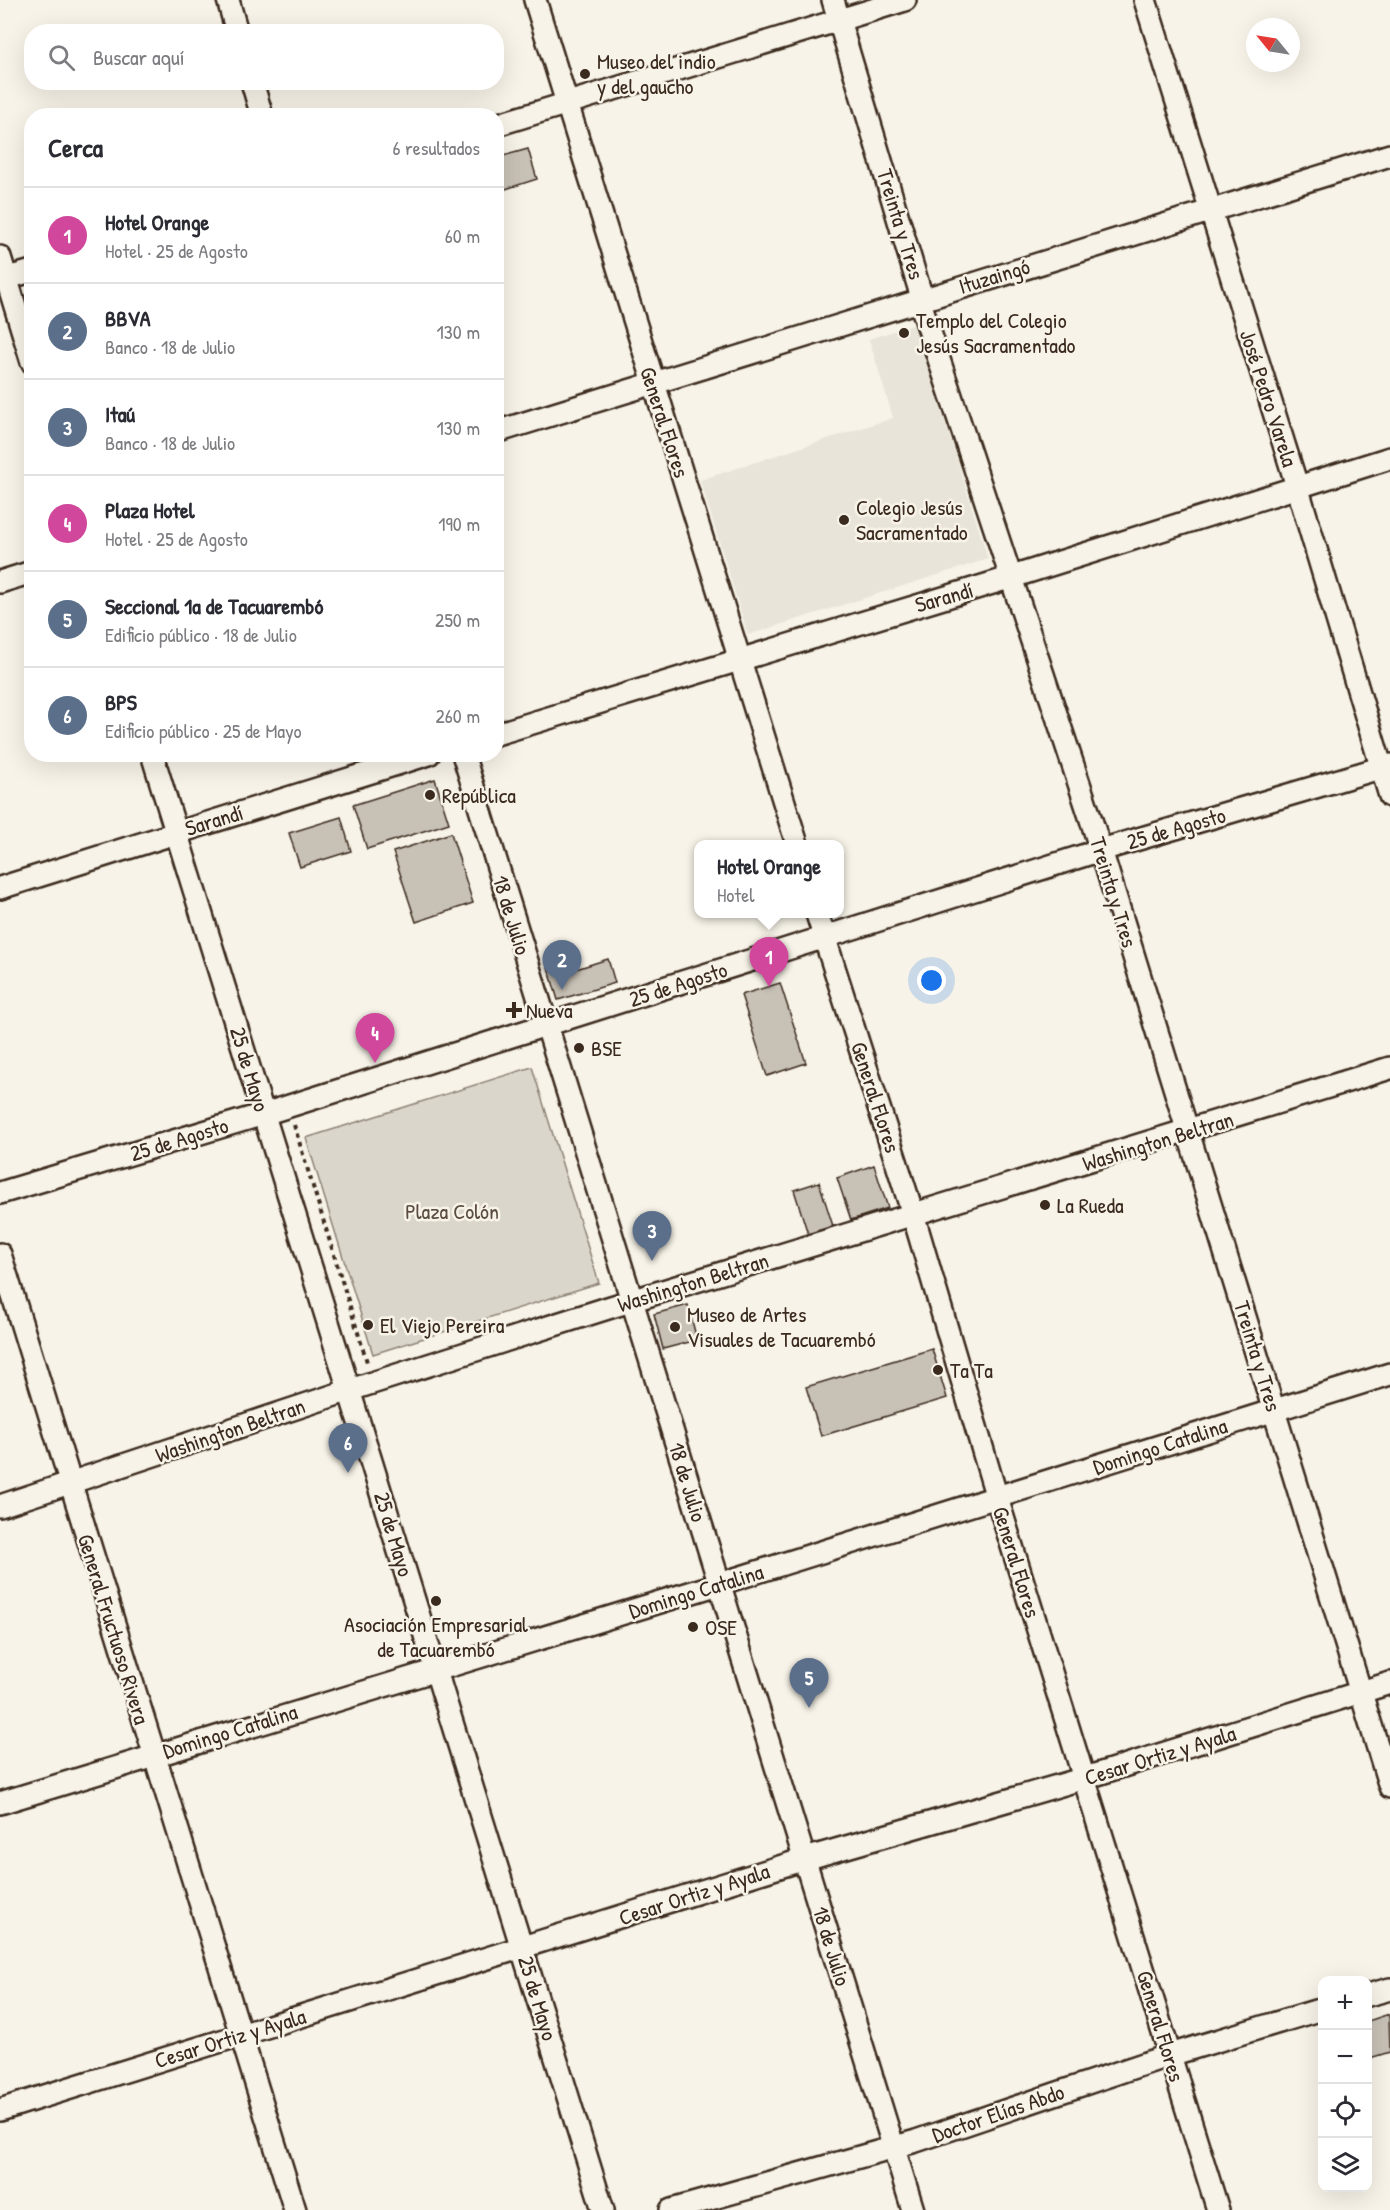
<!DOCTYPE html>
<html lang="es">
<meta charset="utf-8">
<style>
:root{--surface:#fff;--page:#f7f7f7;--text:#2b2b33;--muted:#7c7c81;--line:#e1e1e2;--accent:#1a73e8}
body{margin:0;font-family:"Patrick Hand",sans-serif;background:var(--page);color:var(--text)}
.controls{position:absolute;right:18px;bottom:18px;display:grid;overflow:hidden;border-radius:12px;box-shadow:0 6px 24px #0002}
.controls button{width:54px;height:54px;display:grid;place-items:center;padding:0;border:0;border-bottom:2px solid var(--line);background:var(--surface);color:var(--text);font:30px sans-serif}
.compass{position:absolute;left:1246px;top:18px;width:54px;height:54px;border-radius:50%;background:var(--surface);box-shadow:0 6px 24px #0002;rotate:300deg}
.you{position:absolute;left:932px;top:981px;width:21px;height:21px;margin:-15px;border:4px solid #fff;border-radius:50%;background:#1a73e8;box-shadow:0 0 0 9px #1a73e833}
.badge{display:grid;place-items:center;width:39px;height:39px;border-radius:50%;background:var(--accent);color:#fff;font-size:20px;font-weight:700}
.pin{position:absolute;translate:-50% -50px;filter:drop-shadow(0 2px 3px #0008)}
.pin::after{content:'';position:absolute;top:32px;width:21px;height:18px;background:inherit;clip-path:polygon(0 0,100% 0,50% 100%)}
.popup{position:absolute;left:694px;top:840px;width:150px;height:78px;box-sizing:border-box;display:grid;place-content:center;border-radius:12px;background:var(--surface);filter:drop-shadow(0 2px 4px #0005);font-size:20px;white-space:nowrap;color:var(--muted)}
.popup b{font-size:22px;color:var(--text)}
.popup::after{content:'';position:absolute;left:50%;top:100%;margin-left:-12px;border:12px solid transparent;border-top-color:var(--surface)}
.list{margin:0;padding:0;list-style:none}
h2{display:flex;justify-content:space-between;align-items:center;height:78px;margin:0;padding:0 24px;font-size:26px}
h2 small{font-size:20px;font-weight:400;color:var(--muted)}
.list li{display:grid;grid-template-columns:39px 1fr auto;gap:18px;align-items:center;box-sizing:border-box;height:96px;padding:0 24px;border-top:2px solid var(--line)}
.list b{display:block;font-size:22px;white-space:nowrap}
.list p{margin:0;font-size:20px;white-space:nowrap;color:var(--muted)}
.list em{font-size:20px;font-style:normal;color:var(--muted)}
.icon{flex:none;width:33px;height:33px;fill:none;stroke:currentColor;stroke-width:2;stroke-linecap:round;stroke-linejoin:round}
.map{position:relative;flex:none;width:1390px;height:2210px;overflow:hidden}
.search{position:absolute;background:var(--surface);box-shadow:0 6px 24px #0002;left:24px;top:24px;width:480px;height:66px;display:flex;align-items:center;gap:15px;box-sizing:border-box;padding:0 21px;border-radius:24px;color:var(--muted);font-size:22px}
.panel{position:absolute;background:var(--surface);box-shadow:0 6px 24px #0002;left:24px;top:108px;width:480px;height:654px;border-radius:24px}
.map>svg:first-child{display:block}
.built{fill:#e9e4d9}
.green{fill:#dbd6cb;stroke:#8b8074;stroke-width:1.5}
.building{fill:#c8c1b6;stroke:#3b2a1e;stroke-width:1.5}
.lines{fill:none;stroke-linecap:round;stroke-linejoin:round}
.minor-casing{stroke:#3b2a1e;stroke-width:26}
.path{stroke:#3b2a1e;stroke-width:4;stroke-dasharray:4.5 4.5;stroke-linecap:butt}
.minor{stroke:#f7f3e8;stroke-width:21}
.poi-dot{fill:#3b2a1e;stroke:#f7f3e8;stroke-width:2}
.labels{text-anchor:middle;stroke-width:5;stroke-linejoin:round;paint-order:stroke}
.poi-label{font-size:22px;fill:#3b2a1e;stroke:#f7f3e8;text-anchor:start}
.street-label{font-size:22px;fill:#3b2a1e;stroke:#f7f3e8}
.park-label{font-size:22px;fill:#5b4c41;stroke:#f7f3e8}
</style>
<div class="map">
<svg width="1390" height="2210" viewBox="0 0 1390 2210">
<rect width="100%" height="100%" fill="#f7f3e8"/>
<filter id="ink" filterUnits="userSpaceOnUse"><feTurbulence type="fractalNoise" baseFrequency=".0167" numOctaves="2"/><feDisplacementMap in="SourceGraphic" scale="12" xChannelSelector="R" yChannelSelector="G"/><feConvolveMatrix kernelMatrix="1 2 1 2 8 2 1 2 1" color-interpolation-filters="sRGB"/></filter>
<g filter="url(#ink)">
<path class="built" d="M915 324 988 559 748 635 700 480 893 418 869 339Z"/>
<path class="green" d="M532 1067 599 1283 373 1354 306 1138Z"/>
<g class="building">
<path d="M528 149 537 179 496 192V158Z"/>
<path d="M435 779 449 823 367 849 353 805Z"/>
<path d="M341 817 351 851 300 867 289 833Z"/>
<path d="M451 833 473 903 416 922 393 852Z"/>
<path d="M568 954 573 970 608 959 615 983 558 1000 546 960Z"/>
<path d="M780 983 806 1063 767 1076 741 995Z"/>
<path d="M874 1165 888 1208 851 1220 837 1178Z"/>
<path d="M819 1182 833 1226 808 1234 794 1190Z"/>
<path d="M688 1305 697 1340 663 1349 654 1314Z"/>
<path d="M932 1349 947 1398 821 1436 806 1387Z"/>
<path d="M1389 2014 1390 2052 1370 2058 1368 2021Z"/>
</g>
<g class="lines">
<g class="minor-casing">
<g id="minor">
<path d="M228 0 237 32"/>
<path d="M535 0 797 844"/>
<path d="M833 0 922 298V308L1101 850 1390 1787"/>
<path d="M1145 0 1297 486 1390 796"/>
<path d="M252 82 262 116"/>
<path d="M496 125 905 0"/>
<path d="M0 257 32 362"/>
<path d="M0 280 32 271"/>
<path d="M496 432 1390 155"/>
<path d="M0 582 32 572"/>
<path d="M496 734 1009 578 1390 458"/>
<path d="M152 754 603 2210"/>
<path d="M463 754 913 2210"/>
<path d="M0 888 429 754"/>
<path d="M817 914 913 1214 997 1498 1218 2210"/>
<path d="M0 1193 264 1114 1101 850 1390 765"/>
<path d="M0 1254 295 2210"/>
<path d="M0 1506 350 1390 611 1307 1390 1068"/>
<path d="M0 1803 719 1584 1390 1374"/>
<path d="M1368 1995 1390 1989"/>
<path d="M0 2110 805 1859 1085 1778 1390 1683"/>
<path d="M671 2210 916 2141 1170 2055 1322 2009"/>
</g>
</g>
<path class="path" d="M294 1125 367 1362 370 1361"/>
<use href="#minor" class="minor"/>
</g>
</g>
<g class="poi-dot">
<circle cx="585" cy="74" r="6"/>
<circle cx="904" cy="333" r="6"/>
<circle cx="844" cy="520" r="6"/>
<circle cx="430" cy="795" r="6"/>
<path d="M511 1001h6v6h6v6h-6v6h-6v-6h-6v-6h6z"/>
<circle cx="579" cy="1048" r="6"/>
<circle cx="1045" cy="1205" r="6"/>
<circle cx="368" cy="1325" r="6"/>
<circle cx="675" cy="1327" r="6"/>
<circle cx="938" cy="1370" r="6"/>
<circle cx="436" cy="1601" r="6"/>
<circle cx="693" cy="1627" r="6"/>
</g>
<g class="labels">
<g class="poi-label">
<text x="597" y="69">Museo del indio<tspan x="597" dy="25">y del gaucho</tspan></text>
<text x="916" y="328">Templo del Colegio<tspan x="916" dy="25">Jesús Sacramentado</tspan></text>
<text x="856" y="515">Colegio Jesús<tspan x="856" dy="25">Sacramentado</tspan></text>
<text x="442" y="803">República</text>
<text x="526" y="1018">Nueva</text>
<text x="591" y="1056">BSE</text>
<text x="1057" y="1213">La Rueda</text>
<text x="687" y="1322">Museo de Artes<tspan x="687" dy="25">Visuales de Tacuarembó</tspan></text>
<text x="380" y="1333">El Viejo Pereira</text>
<text x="950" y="1378">Ta Ta</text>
<text x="436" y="1632" text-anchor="middle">Asociación Empresarial<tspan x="436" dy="25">de Tacuarembó</tspan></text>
<text x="705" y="1635">OSE</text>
</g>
<g class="street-label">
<text transform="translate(901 224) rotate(73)" y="8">Treinta y Tres</text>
<text transform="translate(994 276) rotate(-17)" y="8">Ituzaingó</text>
<text transform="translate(1269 398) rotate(72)" y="8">José Pedro Varela</text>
<text transform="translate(665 422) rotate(72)" y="8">General Flores</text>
<text transform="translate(944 597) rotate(-16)" y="8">Sarandí</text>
<text transform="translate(214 820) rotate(-17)" y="8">Sarandí</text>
<text transform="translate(1176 828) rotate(-16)" y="8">25 de Agosto</text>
<text transform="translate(1114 892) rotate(73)" y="8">Treinta y Tres</text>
<text transform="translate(512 915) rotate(73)" y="8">18 de Julio</text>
<text transform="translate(678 984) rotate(-18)" y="8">25 de Agosto</text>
<text transform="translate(250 1069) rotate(73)" y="8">25 de Mayo</text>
<text transform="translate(876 1097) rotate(72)" y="8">General Flores</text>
<text transform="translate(179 1139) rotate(-17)" y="8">25 de Agosto</text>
<text transform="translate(1158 1141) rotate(-17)" y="8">Washington Beltran</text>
<text transform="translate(693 1282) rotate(-17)" y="8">Washington Beltran</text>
<text transform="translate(1258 1356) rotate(73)" y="8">Treinta y Tres</text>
<text transform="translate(230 1430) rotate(-19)" y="8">Washington Beltran</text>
<text transform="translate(1160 1446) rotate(-18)" y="8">Domingo Catalina</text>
<text transform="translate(688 1482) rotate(73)" y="8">18 de Julio</text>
<text transform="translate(394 1534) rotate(73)" y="8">25 de Mayo</text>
<text transform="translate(1017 1562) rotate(73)" y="8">General Flores</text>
<text transform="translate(696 1591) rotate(-17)" y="8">Domingo Catalina</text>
<text transform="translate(114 1629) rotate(73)" y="8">General Fructuoso Rivera</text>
<text transform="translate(230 1731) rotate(-17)" y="8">Domingo Catalina</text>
<text transform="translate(1160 1755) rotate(-17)" y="8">Cesar Ortiz y Ayala</text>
<text transform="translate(694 1894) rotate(-18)" y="8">Cesar Ortiz y Ayala</text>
<text transform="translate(832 1946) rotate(73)" y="8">18 de Julio</text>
<text transform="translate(538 1998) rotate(73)" y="8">25 de Mayo</text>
<text transform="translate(1161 2026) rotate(73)" y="8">General Flores</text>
<text transform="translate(230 2038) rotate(-17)" y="8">Cesar Ortiz y Ayala</text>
<text transform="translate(998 2113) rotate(-19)" y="8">Doctor Elías Abdo</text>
</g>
<g class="park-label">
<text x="452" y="1219">Plaza Colón</text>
</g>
</g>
</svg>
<div class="controls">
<button>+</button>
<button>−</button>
<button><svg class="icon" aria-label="locate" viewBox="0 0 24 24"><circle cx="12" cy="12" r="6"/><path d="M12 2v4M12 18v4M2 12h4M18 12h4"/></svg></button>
<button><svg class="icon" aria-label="layers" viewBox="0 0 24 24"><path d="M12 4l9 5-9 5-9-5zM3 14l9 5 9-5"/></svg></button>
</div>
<svg class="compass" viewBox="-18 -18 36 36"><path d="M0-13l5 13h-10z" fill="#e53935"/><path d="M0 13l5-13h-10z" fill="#7c7c81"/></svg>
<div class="you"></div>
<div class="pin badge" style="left:769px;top:987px;background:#d1479c">1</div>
<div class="popup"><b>Hotel Orange</b>Hotel</div>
<div class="pin badge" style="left:562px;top:990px;background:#5c6f8a">2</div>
<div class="pin badge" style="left:652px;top:1261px;background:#5c6f8a">3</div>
<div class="pin badge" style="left:375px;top:1063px;background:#d1479c">4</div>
<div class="pin badge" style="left:809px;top:1708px;background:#5c6f8a">5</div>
<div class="pin badge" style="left:348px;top:1473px;background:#5c6f8a">6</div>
<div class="search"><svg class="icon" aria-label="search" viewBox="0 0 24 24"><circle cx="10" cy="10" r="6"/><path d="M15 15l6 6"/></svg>Buscar aquí</div>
<section class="panel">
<h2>Cerca<small>6 resultados</small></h2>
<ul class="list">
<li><span class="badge" style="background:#d1479c">1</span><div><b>Hotel Orange</b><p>Hotel · 25 de Agosto</p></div><em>60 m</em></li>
<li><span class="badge" style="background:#5c6f8a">2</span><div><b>BBVA</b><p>Banco · 18 de Julio</p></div><em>130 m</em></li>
<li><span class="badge" style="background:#5c6f8a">3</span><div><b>Itaú</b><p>Banco · 18 de Julio</p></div><em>130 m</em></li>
<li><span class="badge" style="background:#d1479c">4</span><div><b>Plaza Hotel</b><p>Hotel · 25 de Agosto</p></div><em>190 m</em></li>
<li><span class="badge" style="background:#5c6f8a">5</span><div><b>Seccional 1a de Tacuarembó</b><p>Edificio público · 18 de Julio</p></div><em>250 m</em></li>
<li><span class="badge" style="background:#5c6f8a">6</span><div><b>BPS</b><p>Edificio público · 25 de Mayo</p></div><em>260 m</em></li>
</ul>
</section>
</div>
